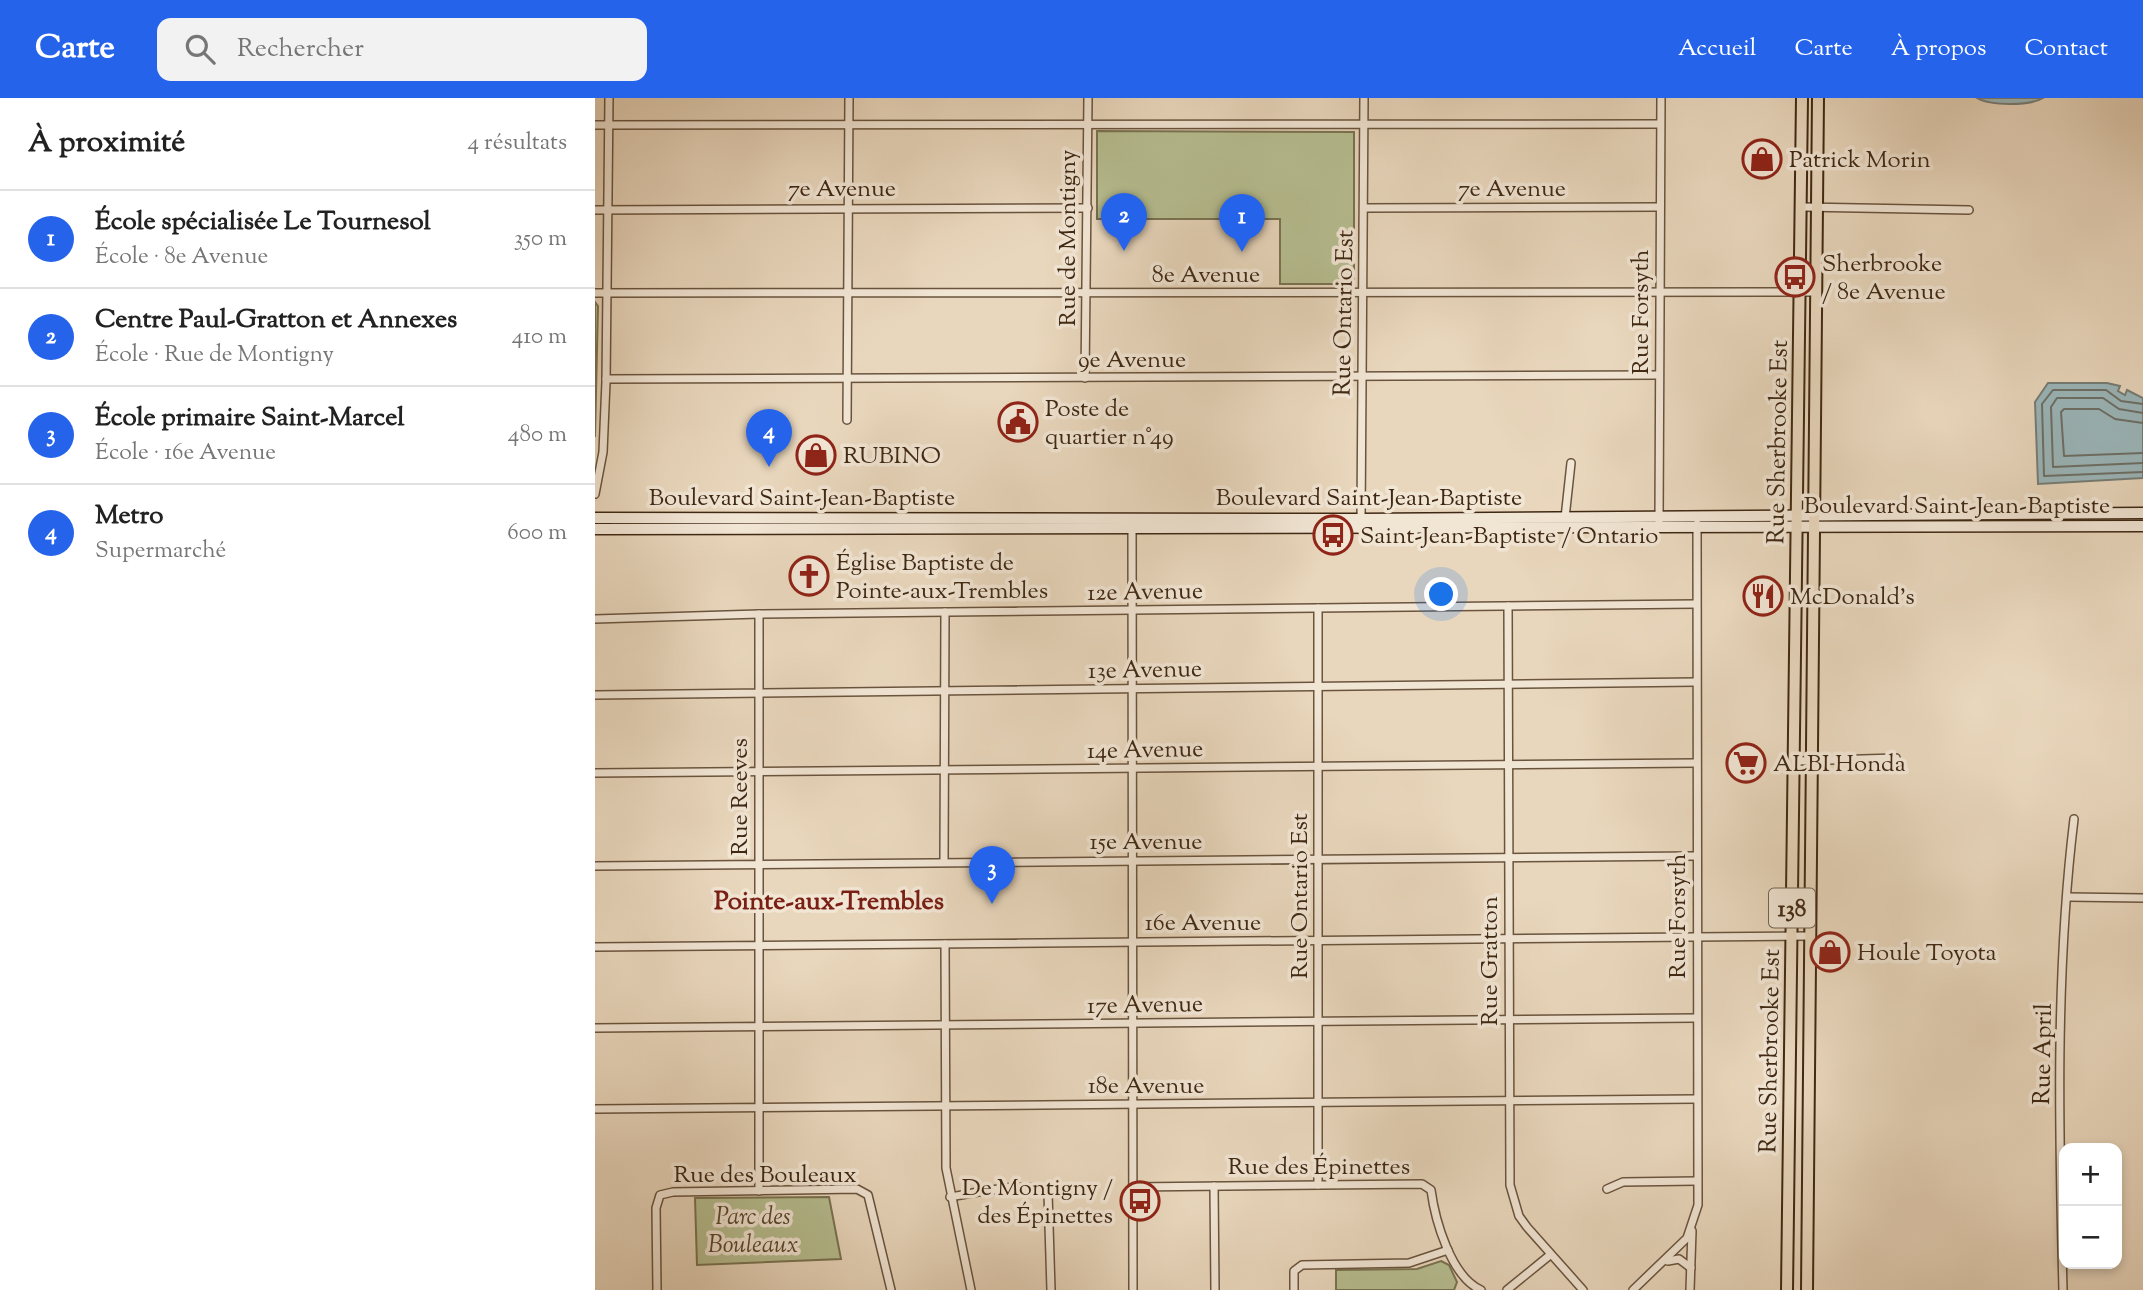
<!DOCTYPE html>
<html lang="fr">
<meta charset="utf-8">
<style>
:root{--surface:#fff;--page:#f2f2f2;--text:#222;--muted:#767676;--line:#e0e0e0;--accent:#2563eb}
body{margin:0;font-family:"Sorts Mill Goudy",serif;background:var(--page);color:var(--text)}
.controls{position:absolute;right:21px;bottom:21px;display:grid;overflow:hidden;border-radius:14px;box-shadow:0 4px 10px #0003}
.controls button{width:63px;height:63px;display:grid;place-items:center;padding:0;border:0;border-bottom:2px solid var(--line);background:var(--surface);color:var(--text);font:35px sans-serif}
.you{position:absolute;left:847px;top:497px;width:24px;height:24px;margin:-18px;border:5px solid #fff;border-radius:50%;background:#1a73e8;box-shadow:0 0 0 10px #1a73e833}
.badge{display:grid;place-items:center;width:46px;height:46px;border-radius:50%;background:var(--accent);color:#fff;font-size:23px;font-weight:700}
.pin{position:absolute;translate:-50% -58px;filter:drop-shadow(0 2px 4px #0008)}
.pin::after{content:'';position:absolute;top:37px;width:24px;height:21px;background:inherit;clip-path:polygon(0 0,100% 0,50% 100%)}
.list{margin:0;padding:0;list-style:none}
h2{display:flex;justify-content:space-between;align-items:center;height:91px;margin:0;padding:0 28px;font-size:30px}
h2 small{font-size:23px;font-weight:400;color:var(--muted)}
.list li{display:grid;grid-template-columns:46px 1fr auto;gap:21px;align-items:center;box-sizing:border-box;height:98px;padding:0 28px;border-top:2px solid var(--line)}
.list b{display:block;font-size:26px;white-space:nowrap}
.list p{margin:0;font-size:23px;white-space:nowrap;color:var(--muted)}
.list em{font-size:23px;font-style:normal;color:var(--muted)}
.icon{flex:none;width:38px;height:38px;fill:none;stroke:currentColor;stroke-width:2;stroke-linecap:round;stroke-linejoin:round}
.map{position:relative;flex:none;width:1548px;height:1192px;overflow:hidden}
header{display:flex;align-items:center;gap:42px;box-sizing:border-box;height:98px;padding:0 35px;background:var(--accent);color:#fff}
header strong{font-size:33px}
nav{display:flex;gap:38px;margin-inline-start:auto;font-size:24px}
.search{width:490px;height:63px;background:var(--page);display:flex;align-items:center;gap:18px;box-sizing:border-box;padding:0 24px;border-radius:14px;color:var(--muted);font-size:26px}
main{display:flex}
aside{flex:1;background:var(--surface)}
.map>svg:first-child{display:block}
.green{fill:#b6be91;stroke:#7a7352;stroke-width:2}
.water{fill:#9bb7bb;stroke:#767e78;stroke-width:2}
.lines{fill:none;stroke-linecap:round;stroke-linejoin:round}
.shore{stroke:#6d7067;stroke-width:2}
.minor-casing{stroke:#6a543e;stroke-width:10}
.secondary-casing{stroke:#3f2813;stroke-width:13}
.primary-casing{stroke:#3f2813;stroke-width:14}
.minor{stroke:#f1e5d4;stroke-width:7}
.secondary{stroke:#f1e5d4;stroke-width:10}
.primary{stroke:#e9d7bd;stroke-width:10}
.labels{text-anchor:middle;stroke-width:7;stroke-linejoin:round;paint-order:stroke}
.shield{fill:#f1e5d4;stroke:#74614d;stroke-width:2}
.shield-label{font-size:23px;font-weight:bold;fill:#3f2813}
.poi-label{font-size:24px;fill:#3f2813;stroke:#f1e5d4;text-anchor:start}
.street-label{font-size:24px;fill:#3f2813;stroke:#f1e5d4}
.park-label{font-size:24px;font-style:italic;fill:#57462c;stroke:#f1e5d4}
.neighbourhood-label{font-size:26px;font-weight:bold;fill:#7a1f14;stroke:#f1e5d4}
</style>
<header>
<strong>Carte</strong>
<div class="search"><svg class="icon" aria-label="search" viewBox="0 0 24 24"><circle cx="10" cy="10" r="6"/><path d="M15 15l6 6"/></svg>Rechercher</div>
<nav><a>Accueil</a><a>Carte</a><a>À propos</a><a>Contact</a></nav>
</header>
<main>
<aside>
<h2>À proximité<small>4 résultats</small></h2>
<ul class="list">
<li><span class="badge">1</span><div><b>École spécialisée Le Tournesol</b><p>École · 8e Avenue</p></div><em>350 m</em></li>
<li><span class="badge">2</span><div><b>Centre Paul-Gratton et Annexes</b><p>École · Rue de Montigny</p></div><em>410 m</em></li>
<li><span class="badge">3</span><div><b>École primaire Saint-Marcel</b><p>École · 16e Avenue</p></div><em>480 m</em></li>
<li><span class="badge">4</span><div><b>Metro</b><p>Supermarché</p></div><em>600 m</em></li>
</ul>
</aside>
<div class="map">
<svg width="1548" height="1192" viewBox="0 0 1548 1192">
<rect width="100%" height="100%" fill="#e9d7bd"/>
<filter id="stains"><feTurbulence type="fractalNoise" baseFrequency=".00286" numOctaves="4"/><feColorMatrix values="0 0 0 0 .2 0 0 0 0 .09 0 0 0 0 .02 0 0 0 .5 -.17"/></filter>
<radialGradient id="worn" r=".72"><stop offset=".6" stop-color="#630" stop-opacity="0"/><stop offset="1" stop-color="#630" stop-opacity=".3"/></radialGradient>
<g class="green">
<path d="M502 33 759 34V181L754 186H685V121H502Z"/>
<path d="M0 204 3 208 0 339Z"/>
<path d="M234 1099 246 1161 102 1167 100 1100Z"/>
<path d="M846 1163 854 1167 862 1184 859 1192H741V1172L822 1171Z"/>
</g>
<g class="water">
<path d="M1382 0H1448C1435 8 1395 8 1382 0Z"/>
<path d="M1453 285H1512L1525 288 1523 293 1530 297 1532 292 1548 300V380L1443 386 1440 304Z"/>
</g>
<g class="lines">
<g class="shore">
<path d="M1548 306 1526 303 1511 292H1458L1447 306 1449 378 1548 374"/>
<path d="M1548 315 1524 311 1508 300H1462L1456 309 1458 369 1548 365"/>
<path d="M1548 325 1520 321 1504 311H1469L1466 314 1469 358 1548 355"/>
</g>
<g class="minor-casing">
<g id="minor">
<path d="M0 27 1065 26"/>
<path d="M1208 109 1374 112"/>
<path d="M769 110 1065 109"/>
<path d="M0 112 493 110"/>
<path d="M0 195 1222 194"/>
<path d="M490 280 493 0"/>
<path d="M11 281 1064 277"/>
<path d="M252 322 254 0"/>
<path d="M0 396 8 354 11 284 14 0"/>
<path d="M970 420 976 365"/>
<path d="M766 423 769 0"/>
<path d="M1064 423 1066 0"/>
<path d="M537 425 538 1192"/>
<path d="M913 508 915 1087 924 1118 932 1129 988 1192"/>
<path d="M723 510V1087"/>
<path d="M164 516V1093"/>
<path d="M0 521 164 516 1101 506"/>
<path d="M0 597 1101 584"/>
<path d="M1201 663 1301 660"/>
<path d="M0 675 1101 665"/>
<path d="M349 764 350 514"/>
<path d="M0 768 1102 758"/>
<path d="M1472 799 1548 800"/>
<path d="M350 846 351 1070 376 1192"/>
<path d="M0 849 1215 838"/>
<path d="M0 930 1101 920"/>
<path d="M0 1011 1101 1001"/>
<path d="M619 1088 620 1192"/>
<path d="M537 1089 827 1086 836 1092C840 1122 856 1179 886 1192"/>
<path d="M1012 1091 1028 1084 1102 1083"/>
<path d="M355 1099C377 1096 436 1081 453 1095L456 1192"/>
<path d="M1073 1163 1084 1161 1096 1170"/>
<path d="M62 1192 61 1110 65 1097 78 1094 262 1091 273 1097 296 1192"/>
<path d="M699 1192V1173L707 1167 814 1165 853 1152"/>
<path d="M912 1192 955 1157"/>
<path d="M1038 1192 1092 1140 1103 1107 1102 426"/>
<path d="M1095 1192 1097 1133"/>
<path d="M1468 1192C1464 1036 1460 877 1479 721"/>
</g>
</g>
<g class="secondary-casing">
<g id="secondary">
<path d="M0 420 766 421 1548 415"/>
<path d="M0 431 1548 428"/>
</g>
</g>
<g class="primary-casing">
<g id="primary">
<path d="M1192 1192 1207 0"/>
<path d="M1212 1192 1223 0"/>
</g>
</g>
<use href="#minor" class="minor"/>
<use href="#secondary" class="secondary"/>
<use href="#primary" class="primary"/>
</g>
<defs>
<g id="shop-ring" transform="scale(2.0125)"><circle r="9.5" fill="#f1e5d4" stroke="#8f2418" stroke-width="1.5"/><path d="M-5-2.5h2.3a2.7 3.5 0 0 1 5.4 0H5L5.5 6h-11ZM-1.5-2.5h3a1.5 2.3 0 0 0-3 0Z" fill="#8f2418"/></g>
<g id="bus-ring" transform="scale(2.0125)"><circle r="9.5" fill="#f1e5d4" stroke="#8f2418" stroke-width="1.5"/><path d="M-5-6H5V4H4V6H2V4H-2V6H-4V4H-5ZM-3.5-4V0h7V-4ZM-3.5 1.2v1.5H-2V1.2ZM2 1.2v1.5H3.5V1.2Z" fill="#8f2418"/></g>
<g id="civic-ring" transform="scale(2.0125)"><circle r="9.5" fill="#f1e5d4" stroke="#8f2418" stroke-width="1.5"/><path d="M-.6-6.5H3V-4.5H.6V-3L4-1V1h2V6H-6V1h2V-1L-.6-3ZM-1.2 2.5V6h2.4V2.5Z" fill="#8f2418"/></g>
<g id="church-ring" transform="scale(2.0125)"><circle r="9.5" fill="#f1e5d4" stroke="#8f2418" stroke-width="1.5"/><path d="M-1.2-6h2.4v3.5h3.3v2.4h-3.3V6h-2.4V-.1h-3.3v-2.4h3.3Z" fill="#8f2418"/></g>
<g id="restaurant-ring" transform="scale(2.0125)"><circle r="9.5" fill="#f1e5d4" stroke="#8f2418" stroke-width="1.5"/><path d="M-5-6h1v4h1v-4h1v4h1v-4h1v5L-1.5 .5V6h-2V.5L-5-1ZM5-6V6H3V1.5H1.5Q1.5-4 5-6Z" fill="#8f2418"/></g>
<g id="supermarket-ring" transform="scale(2.0125)"><circle r="9.5" fill="#f1e5d4" stroke="#8f2418" stroke-width="1.5"/><path d="M-6-5.5h2.5l.6 2H6L4.5 2H-2.5L-4.4-4H-6ZM-1.5 3.2a1.3 1.3 0 1 0 .1 0ZM3 3.2a1.3 1.3 0 1 0 .1 0Z" fill="#8f2418"/></g>
</defs>
<g fill-rule="evenodd">
<use href="#shop-ring" x="1167" y="61"/>
<use href="#bus-ring" x="1200" y="179"/>
<use href="#civic-ring" x="423" y="324"/>
<use href="#shop-ring" x="221" y="357"/>
<use href="#bus-ring" x="738" y="437"/>
<use href="#church-ring" x="214" y="478"/>
<use href="#restaurant-ring" x="1168" y="498"/>
<use href="#supermarket-ring" x="1151" y="665"/>
<use href="#shop-ring" x="1235" y="854"/>
<use href="#bus-ring" x="545" y="1103"/>
</g>
<g class="labels">
<rect class="shield" x="1174" y="790.5" width="46" height="39" rx="5"/>
<g class="shield-label">
<text x="1197" y="818">138</text>
</g>
<g class="poi-label">
<text x="1194" y="69">Patrick Morin</text>
<text x="1227" y="173">Sherbrooke<tspan x="1227" dy="28">/ 8e Avenue</tspan></text>
<text x="450" y="318">Poste de<tspan x="450" dy="28">quartier n°49</tspan></text>
<text x="248" y="365">RUBINO</text>
<text x="765" y="445">Saint-Jean-Baptiste / Ontario</text>
<text x="241" y="472">Église Baptiste de<tspan x="241" dy="28">Pointe-aux-Trembles</tspan></text>
<text x="1195" y="506">McDonald's</text>
<text x="1178" y="673">ALBI Honda</text>
<text x="1262" y="862">Houle Toyota</text>
<text x="518" y="1097" text-anchor="end">De Montigny /<tspan x="518" dy="28">des Épinettes</tspan></text>
</g>
<g class="street-label">
<text x="247" y="98">7e Avenue</text>
<text x="917" y="98">7e Avenue</text>
<text transform="translate(472 140) rotate(-90)" y="8">Rue de Montigny</text>
<text x="611" y="184">8e Avenue</text>
<text transform="translate(1045 214) rotate(-90)" y="8">Rue Forsyth</text>
<text transform="translate(748 215) rotate(-89)" y="8">Rue Ontario Est</text>
<text x="537" y="269">9e Avenue</text>
<text transform="translate(1182 344) rotate(-89)" y="8">Rue Sherbrooke Est</text>
<text x="207" y="407">Boulevard Saint-Jean-Baptiste</text>
<text x="774" y="407">Boulevard Saint-Jean-Baptiste</text>
<text x="1362" y="415">Boulevard Saint-Jean-Baptiste</text>
<text transform="translate(550 493) rotate(-1)" y="8">12e Avenue</text>
<text transform="translate(550 571) rotate(-1)" y="8">13e Avenue</text>
<text transform="translate(550 651) rotate(-1)" y="8">14e Avenue</text>
<text transform="translate(144 699) rotate(-90)" y="8">Rue Reeves</text>
<text x="551" y="751">15e Avenue</text>
<text transform="translate(704 798) rotate(-90)" y="8">Rue Ontario Est</text>
<text transform="translate(1082 818) rotate(-90)" y="8">Rue Forsyth</text>
<text x="608" y="832">16e Avenue</text>
<text transform="translate(894 863) rotate(-90)" y="8">Rue Gratton</text>
<text transform="translate(550 906) rotate(-1)" y="8">17e Avenue</text>
<text transform="translate(1174 953) rotate(-89)" y="8">Rue Sherbrooke Est</text>
<text transform="translate(1447 956) rotate(-89)" y="8">Rue April</text>
<text x="551" y="995">18e Avenue</text>
<text x="724" y="1076">Rue des Épinettes</text>
<text x="170" y="1084">Rue des Bouleaux</text>
</g>
<g class="park-label">
<text x="158" y="1126">Parc des<tspan x="158" dy="28">Bouleaux</tspan></text>
</g>
<g class="neighbourhood-label">
<text x="234" y="811">Pointe-aux-Trembles</text>
</g>
</g>
<rect width="100%" height="100%" filter="url(#stains)"/>
<rect width="100%" height="100%" fill="url(#worn)"/>
</svg>
<div class="controls">
<button>+</button>
<button>−</button>
</div>
<div class="you"></div>
<div class="pin badge" style="left:647px;top:154px">1</div>
<div class="pin badge" style="left:529px;top:153px">2</div>
<div class="pin badge" style="left:397px;top:806px">3</div>
<div class="pin badge" style="left:174px;top:369px">4</div>
</div>
</main>
